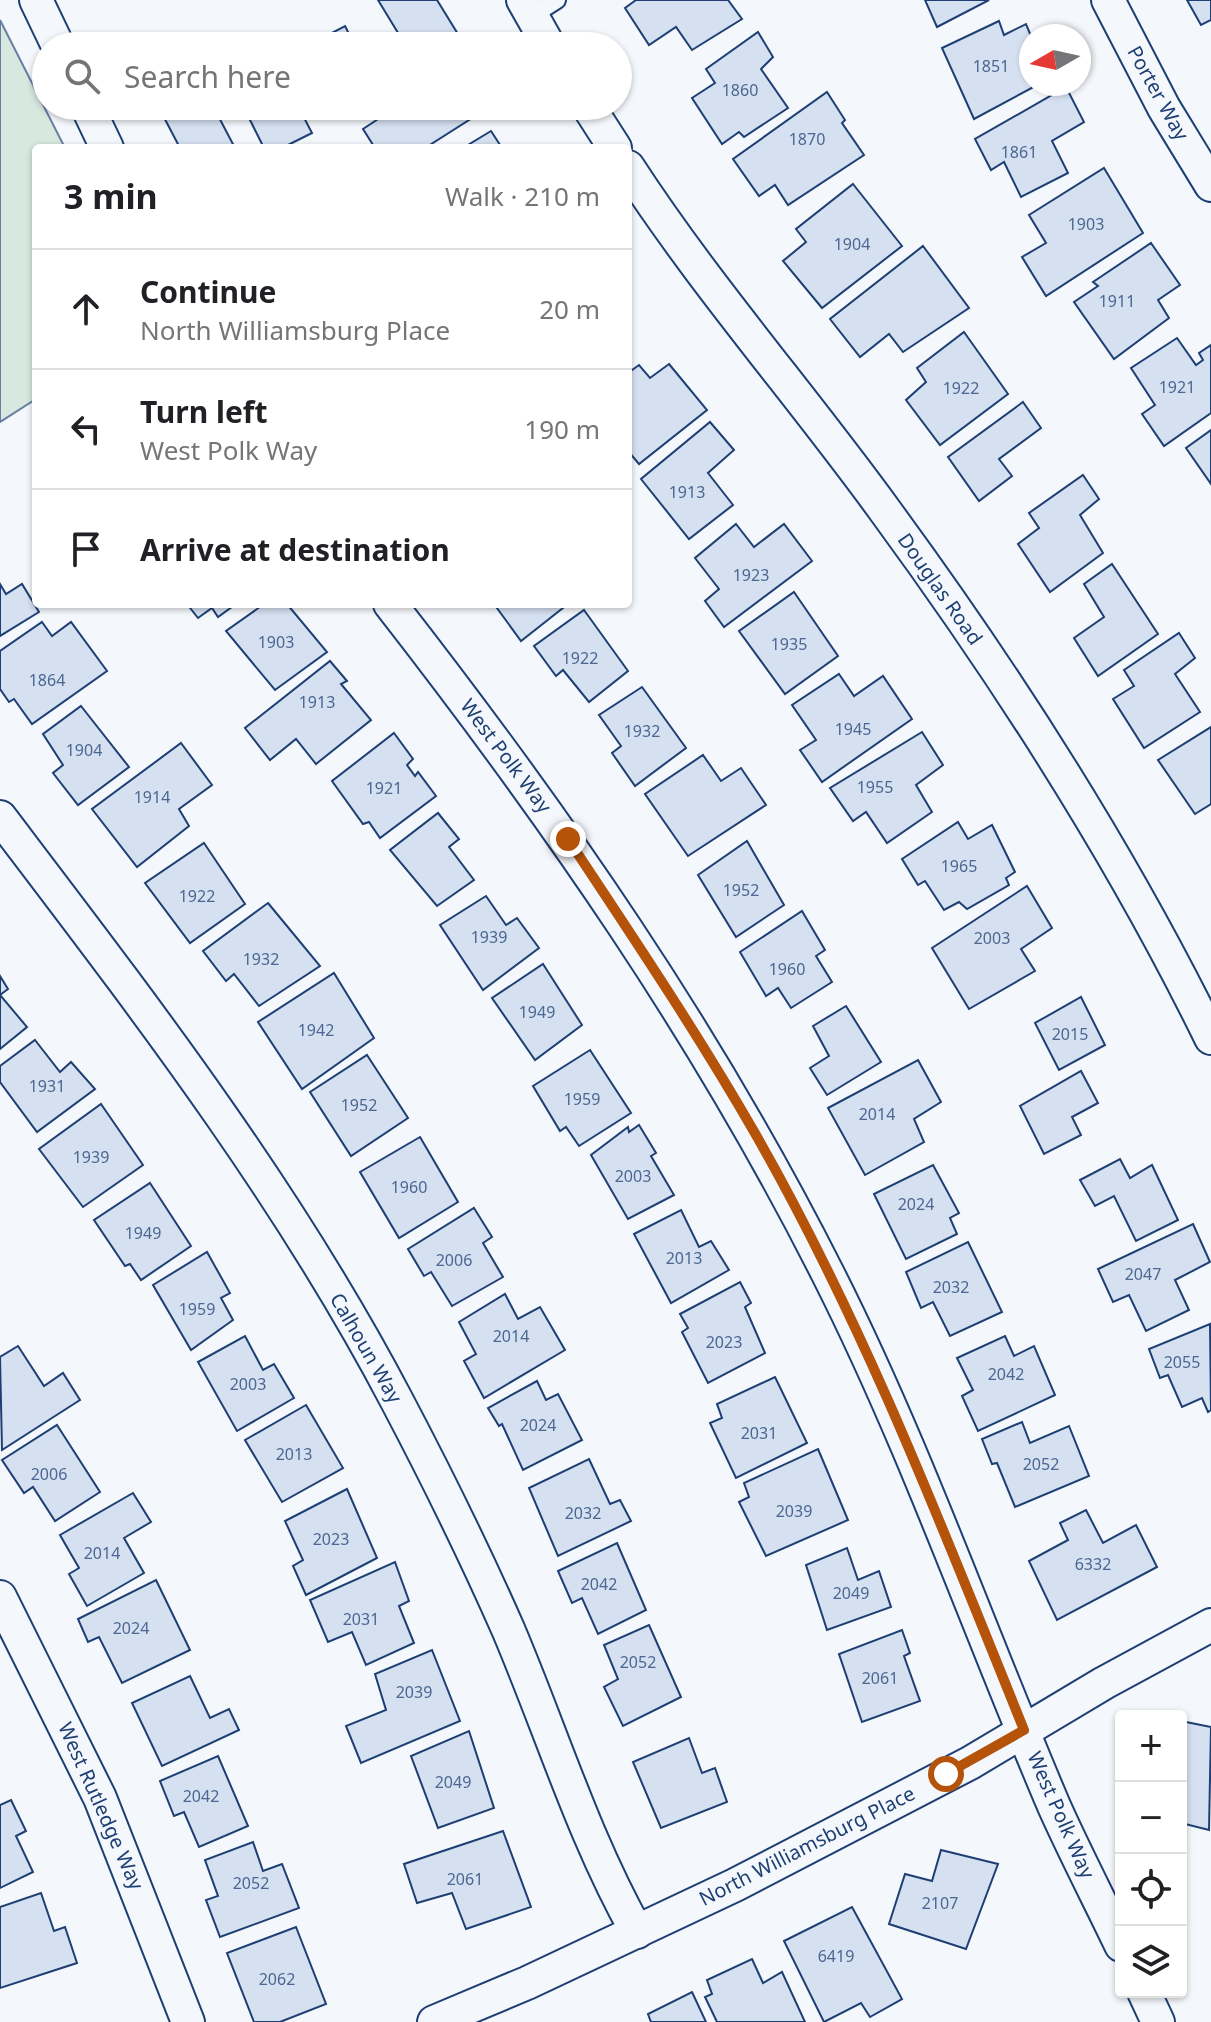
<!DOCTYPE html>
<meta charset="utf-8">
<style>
:root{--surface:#fff;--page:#f2f2f2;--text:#202124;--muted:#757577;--line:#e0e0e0}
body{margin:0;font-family:"Noto Sans",sans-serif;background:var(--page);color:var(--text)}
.controls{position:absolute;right:24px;bottom:24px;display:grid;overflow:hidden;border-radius:8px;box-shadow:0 2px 6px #0004}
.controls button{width:72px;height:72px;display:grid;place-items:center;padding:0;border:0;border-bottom:2px solid var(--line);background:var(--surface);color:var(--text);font:40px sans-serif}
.compass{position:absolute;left:1019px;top:24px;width:72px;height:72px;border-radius:50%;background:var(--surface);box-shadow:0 2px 6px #0004;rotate:261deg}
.stop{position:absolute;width:24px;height:24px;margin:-18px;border:6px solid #b45309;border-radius:50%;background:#fff}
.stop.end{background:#b45309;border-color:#fff;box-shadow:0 2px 8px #0008}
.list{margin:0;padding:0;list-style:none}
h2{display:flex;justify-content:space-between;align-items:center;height:104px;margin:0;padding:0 32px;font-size:34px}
h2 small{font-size:26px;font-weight:400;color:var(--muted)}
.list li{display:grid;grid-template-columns:52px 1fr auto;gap:24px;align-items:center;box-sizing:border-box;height:120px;padding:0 32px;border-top:2px solid var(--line)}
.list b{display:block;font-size:30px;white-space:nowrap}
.list p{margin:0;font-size:26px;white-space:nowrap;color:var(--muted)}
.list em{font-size:26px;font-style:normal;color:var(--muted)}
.icon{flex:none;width:44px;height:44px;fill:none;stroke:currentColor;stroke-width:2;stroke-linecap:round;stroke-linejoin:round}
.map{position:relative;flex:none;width:1211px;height:2022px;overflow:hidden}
.search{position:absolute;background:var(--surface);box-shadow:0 2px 6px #0004;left:32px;top:32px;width:600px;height:88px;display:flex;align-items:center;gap:20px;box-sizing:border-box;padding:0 28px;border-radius:44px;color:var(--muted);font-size:30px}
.panel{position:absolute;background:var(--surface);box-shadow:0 2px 6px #0004;left:32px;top:144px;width:600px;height:464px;border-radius:8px}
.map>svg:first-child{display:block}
.green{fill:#d7e8df;stroke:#687fa3;stroke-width:2}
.building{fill:#d5e0f0;stroke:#1d3f73;stroke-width:2}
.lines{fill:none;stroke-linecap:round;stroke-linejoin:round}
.service-casing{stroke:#1d3f73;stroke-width:20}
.minor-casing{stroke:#1d3f73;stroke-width:36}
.service{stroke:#f4f7fb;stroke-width:16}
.minor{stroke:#f4f7fb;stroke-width:32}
.route{stroke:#b45309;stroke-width:10}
.labels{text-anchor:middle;stroke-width:6;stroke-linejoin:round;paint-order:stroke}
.number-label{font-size:16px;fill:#4b6792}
.street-label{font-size:20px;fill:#1d3f73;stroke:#f4f7fb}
</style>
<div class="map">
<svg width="1211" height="2022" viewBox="0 0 1211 2022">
<rect width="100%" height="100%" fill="#f4f7fb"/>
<path class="green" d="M0 20 65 148H36V399L0 422Z"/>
<g class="building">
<path d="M378 0H437L461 39 450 46H406Z"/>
<path d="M636 0H728L742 19 692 50 676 27 649 45 625 8Z"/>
<path d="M925 0H989L937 27Z"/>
<path d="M1187 0H1211V20L1201 25Z"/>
<path d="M999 21 1004 35 1026 24 1031 36V84H1039L974 119 942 48Z"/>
<path d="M345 26 355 46H307Z"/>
<path d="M758 32 773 57 761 69 788 108 744 137 739 132 722 144 692 98 715 83 706 69Z"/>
<path d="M1066 87 1084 122 1052 141 1068 173 1021 197 1004 162 991 170 975 139Z"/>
<path d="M827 92 845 120 842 123 864 155 788 205 775 185 759 196 733 159Z"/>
<path d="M158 106H213L235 148H180Z"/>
<path d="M243 106H298L312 133 282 148H264Z"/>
<path d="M398 106H491L425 148H375L363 129Z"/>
<path d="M491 131 502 148H463Z"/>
<path d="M1104 168 1143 233 1046 296 1022 257 1046 243 1029 215Z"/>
<path d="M853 184 902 246 822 308 783 261 806 242 796 229Z"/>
<path d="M1151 243 1180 285 1158 300 1169 318 1114 359 1074 302 1098 286 1093 282Z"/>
<path d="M923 246 969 308 903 352 889 334 860 357 830 319Z"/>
<path d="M964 332 1008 394 940 445 906 400 926 382 917 368Z"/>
<path d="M1177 338 1196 365 1203 360 1199 353 1211 345V413L1164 446 1142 414 1155 405 1131 368Z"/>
<path d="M669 364 707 410 639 464 628 451V373L639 365 650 378Z"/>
<path d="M1023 402 1041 428 999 459 1012 476 979 501 948 457Z"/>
<path d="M710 422 734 450 708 473 733 505 689 539 641 479Z"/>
<path d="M1211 430V484L1186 448Z"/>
<path d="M1083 475 1099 499 1080 515 1103 553 1050 592 1018 544 1039 528 1029 513Z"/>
<path d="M736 524 754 547 784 524 812 561 724 627 705 601 719 589 695 558Z"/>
<path d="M1112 564 1158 634 1098 676 1074 638 1104 617 1084 584Z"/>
<path d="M0 584 6 594 22 584 39 612 0 636Z"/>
<path d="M794 592 838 656 785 694 739 631Z"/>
<path d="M187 604H236L218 617 212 608 198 618Z"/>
<path d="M264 604H287L327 652 275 690 226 631Z"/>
<path d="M494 604H568L521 641Z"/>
<path d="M584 610 628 671 589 702 563 670 556 676 534 646Z"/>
<path d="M42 622 52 636 71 622 107 671 32 724 14 699 9 702 0 689V651Z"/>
<path d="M1179 633 1195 658 1175 674 1200 712 1144 748 1113 699 1134 686 1124 670Z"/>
<path d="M330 661 347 681 341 684 371 720 316 764 296 739 270 760 245 728Z"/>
<path d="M839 674 854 696 883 676 912 719 822 782 800 750 816 740 792 705Z"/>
<path d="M642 687 686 748 635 786 612 753 621 746 599 715Z"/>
<path d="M81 706 129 767 78 805 53 773 63 765 43 734Z"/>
<path d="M1211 727V804L1195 814 1158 760Z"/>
<path d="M922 732 943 765 916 785 932 812 887 843 866 812 853 821 830 788Z"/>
<path d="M394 733 413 759 407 765 415 776 418 772 436 796 380 838 369 822 363 824 332 781Z"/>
<path d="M181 743 212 785 179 809 189 826 137 867 92 809Z"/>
<path d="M703 755 721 781 741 768 766 805 688 856 645 794Z"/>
<path d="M438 813 459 839 449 847 474 880 437 906 390 850Z"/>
<path d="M958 822 968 839 992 825 1015 872 1006 878 1009 885 967 909 959 902 944 910 925 881 918 885 902 859Z"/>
<path d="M747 841 784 905 736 937 698 875Z"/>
<path d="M204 843 245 904 190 943 145 883Z"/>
<path d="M1027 886 1052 928 1021 949 1035 971 969 1009 932 948Z"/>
<path d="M486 896 506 925 517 918 539 948 483 990 440 925Z"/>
<path d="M268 903 320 966 259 1006 234 974 226 981 203 951Z"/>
<path d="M802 911 825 950 816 956 832 982 791 1008 778 988 766 996 740 952Z"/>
<path d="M543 964 582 1025 535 1060 492 998Z"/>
<path d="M334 973 374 1038 302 1089 258 1022Z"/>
<path d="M0 976 8 989 0 995 27 1027 0 1049Z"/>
<path d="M1081 997 1105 1045 1059 1070 1035 1023Z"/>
<path d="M846 1006 881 1062 827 1095 810 1068 829 1056 813 1026Z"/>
<path d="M35 1040 60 1072 71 1062 95 1089 37 1132 0 1082V1066Z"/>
<path d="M590 1050 631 1113 579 1146 566 1127 560 1131 533 1086Z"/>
<path d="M367 1055 408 1118 351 1156 310 1092Z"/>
<path d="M918 1060 941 1102 914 1119 924 1142 865 1175 828 1108Z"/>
<path d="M1081 1071 1098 1103 1072 1117 1081 1135 1044 1154 1020 1106Z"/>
<path d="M101 1104 143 1165 83 1207 39 1149Z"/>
<path d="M639 1125 656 1153 651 1156 674 1195 628 1219 591 1155 628 1127 629 1132Z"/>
<path d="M420 1137 458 1202 399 1238 360 1172Z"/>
<path d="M1120 1159 1130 1178 1152 1165 1178 1220 1136 1241 1114 1196 1095 1206 1080 1180Z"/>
<path d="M933 1165 959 1213 950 1218 957 1234 906 1259 874 1194Z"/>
<path d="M150 1183 191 1246 141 1280 130 1264 125 1266 94 1220Z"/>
<path d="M474 1208 492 1237 483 1243 503 1277 452 1306 431 1272 424 1276 408 1249Z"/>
<path d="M681 1210 699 1247 711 1241 729 1270 671 1303 634 1234Z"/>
<path d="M1193 1224 1210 1262 1175 1280 1189 1310 1146 1331 1129 1295 1113 1302 1098 1269Z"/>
<path d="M968 1242 1002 1312 950 1336 933 1302 921 1308 906 1272Z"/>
<path d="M207 1252 230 1293 221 1298 233 1320 191 1350 153 1285Z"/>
<path d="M740 1282 751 1303 745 1307 765 1353 708 1383 682 1332 688 1328 680 1314Z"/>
<path d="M505 1294 518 1319 540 1307 565 1350 484 1398 464 1361 476 1354 459 1322Z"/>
<path d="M1210 1324 1211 1410 1208 1412 1202 1398 1182 1407 1168 1375 1160 1378 1149 1349Z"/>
<path d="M245 1336 263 1370 274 1364 294 1398 237 1431 198 1362Z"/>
<path d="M1005 1336 1014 1356 1034 1346 1055 1395 978 1431 962 1396 973 1390 957 1358Z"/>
<path d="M18 1346 44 1386 63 1373 80 1400 2 1450 0 1357Z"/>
<path d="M775 1377 807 1443 736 1478 710 1423 722 1418 717 1404Z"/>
<path d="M537 1381 546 1400 558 1394 582 1440 523 1470 502 1424 499 1426 488 1408Z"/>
<path d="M306 1405 343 1468 282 1502 245 1440Z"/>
<path d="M1022 1422 1030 1443 1069 1426 1089 1476 1015 1507 997 1463 992 1464 982 1439Z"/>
<path d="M57 1425 100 1492 55 1521 33 1487 24 1493 2 1460Z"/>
<path d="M818 1449 848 1520 766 1556 739 1502 749 1497 744 1483Z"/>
<path d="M589 1459 610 1504 620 1500 631 1521 558 1556 529 1488Z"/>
<path d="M347 1489 377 1558 306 1595 293 1566 303 1560 285 1521Z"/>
<path d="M133 1493 151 1522 124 1538 144 1573 87 1606 69 1574 79 1568 60 1535Z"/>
<path d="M1086 1510 1103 1543 1136 1525 1157 1567 1057 1620 1029 1561 1068 1540 1060 1523Z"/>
<path d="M617 1543 646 1610 598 1634 582 1598 572 1603 558 1571Z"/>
<path d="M847 1548 858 1580 879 1571 891 1607 827 1630 806 1565Z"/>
<path d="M395 1562 409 1601 399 1606 414 1643 366 1665 352 1632 328 1642 310 1600Z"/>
<path d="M156 1580 190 1650 122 1683 99 1637 88 1642 78 1619Z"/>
<path d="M649 1625 681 1697 623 1726 604 1687 618 1679 604 1645Z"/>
<path d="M902 1630 910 1653 904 1656 920 1701 862 1722 839 1654Z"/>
<path d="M432 1650 460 1721 361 1763 346 1726 386 1710 375 1674Z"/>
<path d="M190 1676 210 1718 229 1709 239 1730 162 1766 132 1703Z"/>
<path d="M1181 1721 1211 1727 1209 1830 1181 1823Z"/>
<path d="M469 1731 494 1808 438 1828 411 1756Z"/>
<path d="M689 1738 702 1773 715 1768 727 1802 661 1828 633 1762Z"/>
<path d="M218 1756 248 1826 199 1847 184 1812 174 1816 160 1781Z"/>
<path d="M11 1800 26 1831 16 1836 33 1872 0 1888V1805Z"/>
<path d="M503 1831 531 1907 466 1929 452 1893 417 1903 404 1864Z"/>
<path d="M253 1842 263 1871 282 1864 299 1908 220 1937 206 1900 218 1896 205 1860Z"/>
<path d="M941 1850 998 1864 966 1949 889 1924 905 1874 932 1881Z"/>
<path d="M41 1893 54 1931 65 1927 77 1963 0 1988V1907Z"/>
<path d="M852 1907 902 1999 870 2017 861 2003 824 2022 784 1941Z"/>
<path d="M296 1927 326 2004 280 2022H254L227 1953Z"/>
<path d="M752 1959 763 1983 782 1972 805 2022H717L705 1997 712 1994 707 1980Z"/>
<path d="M692 1992 706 2022H651L648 2014Z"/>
</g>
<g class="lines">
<g class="service-casing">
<path id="service" d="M532 16 557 0"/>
</g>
<g class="minor-casing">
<g id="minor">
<path d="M36 0 58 46"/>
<path d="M523 0 549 46"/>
<path d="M1108 0 1164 108 1211 185"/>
<path d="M87 106 107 148"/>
<path d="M588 106 615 148"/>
<path d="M628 167C706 287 802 396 886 512 1007 677 1121 854 1211 1038"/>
<path d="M390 604C556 817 706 1032 828 1274 915 1446 978 1628 1054 1806 1075 1853 1099 1899 1121 1945"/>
<path d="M0 817C142 1004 287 1191 397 1401 436 1475 474 1552 508 1629 551 1730 583 1836 637 1932"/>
<path d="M0 1597 100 1798 188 2022"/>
<path d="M1144 1992 1158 2022"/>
<path d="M434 2022 527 1983 735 1885 970 1763 1104 1683 1211 1625"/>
</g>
</g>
<use href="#service" class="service"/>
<use href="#minor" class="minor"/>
</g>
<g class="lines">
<path class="route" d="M568 839C633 937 698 1034 756 1135 864 1324 943 1529 1024 1730L946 1774"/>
</g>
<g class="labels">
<g class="number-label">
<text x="991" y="72">1851</text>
<text x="740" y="96">1860</text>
<text x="807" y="145">1870</text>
<text x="1019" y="158">1861</text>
<text x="1086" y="230">1903</text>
<text x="852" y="250">1904</text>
<text x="1117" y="307">1911</text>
<text x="1177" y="393">1921</text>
<text x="961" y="394">1922</text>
<text x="687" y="498">1913</text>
<text x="751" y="581">1923</text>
<text x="276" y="648">1903</text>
<text x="789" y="650">1935</text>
<text x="580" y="664">1922</text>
<text x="47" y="686">1864</text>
<text x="317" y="708">1913</text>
<text x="853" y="735">1945</text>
<text x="642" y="737">1932</text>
<text x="84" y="756">1904</text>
<text x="875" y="793">1955</text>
<text x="384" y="794">1921</text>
<text x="152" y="803">1914</text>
<text x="959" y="872">1965</text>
<text x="741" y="896">1952</text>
<text x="197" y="902">1922</text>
<text x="489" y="943">1939</text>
<text x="992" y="944">2003</text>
<text x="261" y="965">1932</text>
<text x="787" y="975">1960</text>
<text x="537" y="1018">1949</text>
<text x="316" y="1036">1942</text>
<text x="1070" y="1040">2015</text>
<text x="47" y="1092">1931</text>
<text x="582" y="1105">1959</text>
<text x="359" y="1111">1952</text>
<text x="877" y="1120">2014</text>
<text x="91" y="1163">1939</text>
<text x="633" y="1182">2003</text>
<text x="409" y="1193">1960</text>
<text x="916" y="1210">2024</text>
<text x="143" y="1239">1949</text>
<text x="684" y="1264">2013</text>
<text x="454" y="1266">2006</text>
<text x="1143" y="1280">2047</text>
<text x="951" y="1293">2032</text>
<text x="197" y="1315">1959</text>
<text x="511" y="1342">2014</text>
<text x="724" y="1348">2023</text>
<text x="1182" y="1368">2055</text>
<text x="1006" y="1380">2042</text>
<text x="248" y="1390">2003</text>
<text x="538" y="1431">2024</text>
<text x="759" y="1439">2031</text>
<text x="294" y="1460">2013</text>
<text x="1041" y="1470">2052</text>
<text x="49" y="1480">2006</text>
<text x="794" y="1517">2039</text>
<text x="583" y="1519">2032</text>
<text x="331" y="1545">2023</text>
<text x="102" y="1559">2014</text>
<text x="1093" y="1570">6332</text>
<text x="599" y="1590">2042</text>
<text x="851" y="1599">2049</text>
<text x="361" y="1625">2031</text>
<text x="131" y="1634">2024</text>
<text x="638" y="1668">2052</text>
<text x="880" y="1684">2061</text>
<text x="414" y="1698">2039</text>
<text x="453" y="1788">2049</text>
<text x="201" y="1802">2042</text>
<text x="465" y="1885">2061</text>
<text x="251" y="1889">2052</text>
<text x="940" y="1909">2107</text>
<text x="836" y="1962">6419</text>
<text x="277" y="1985">2062</text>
</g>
<g class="street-label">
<text transform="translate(1158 93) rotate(61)" y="7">Porter Way</text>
<text transform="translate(940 589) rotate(55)" y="7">Douglas Road</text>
<text transform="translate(506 756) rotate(53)" y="7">West Polk Way</text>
<text transform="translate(366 1348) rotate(60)" y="7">Calhoun Way</text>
<text transform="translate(101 1806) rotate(66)" y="7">West Rutledge Way</text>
<text transform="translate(1061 1815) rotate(66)" y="7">West Polk Way</text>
<text transform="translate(807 1846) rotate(-27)" y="7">North Williamsburg Place</text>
</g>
</g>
</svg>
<div class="controls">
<button>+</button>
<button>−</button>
<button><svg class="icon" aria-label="locate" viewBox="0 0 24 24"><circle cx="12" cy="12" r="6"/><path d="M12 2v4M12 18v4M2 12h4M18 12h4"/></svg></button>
<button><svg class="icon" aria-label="layers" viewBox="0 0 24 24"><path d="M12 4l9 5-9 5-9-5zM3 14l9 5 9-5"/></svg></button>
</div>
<svg class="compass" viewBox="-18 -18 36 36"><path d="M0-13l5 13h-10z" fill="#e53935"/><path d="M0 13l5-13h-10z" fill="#757577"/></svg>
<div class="stop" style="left:946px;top:1774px"></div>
<div class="stop end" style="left:568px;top:839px"></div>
<div class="search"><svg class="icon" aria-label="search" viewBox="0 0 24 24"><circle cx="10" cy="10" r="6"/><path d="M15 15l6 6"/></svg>Search here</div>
<section class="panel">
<h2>3 min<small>Walk · 210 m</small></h2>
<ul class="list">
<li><svg class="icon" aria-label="ahead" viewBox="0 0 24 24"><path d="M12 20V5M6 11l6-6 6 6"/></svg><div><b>Continue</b><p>North Williamsburg Place</p></div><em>20 m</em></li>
<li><svg class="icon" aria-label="left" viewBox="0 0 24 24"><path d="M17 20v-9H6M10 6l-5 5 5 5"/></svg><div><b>Turn left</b><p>West Polk Way</p></div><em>190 m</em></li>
<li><svg class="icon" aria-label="arrive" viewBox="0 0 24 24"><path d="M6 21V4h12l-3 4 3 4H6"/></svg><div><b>Arrive at destination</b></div></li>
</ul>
</section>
</div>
